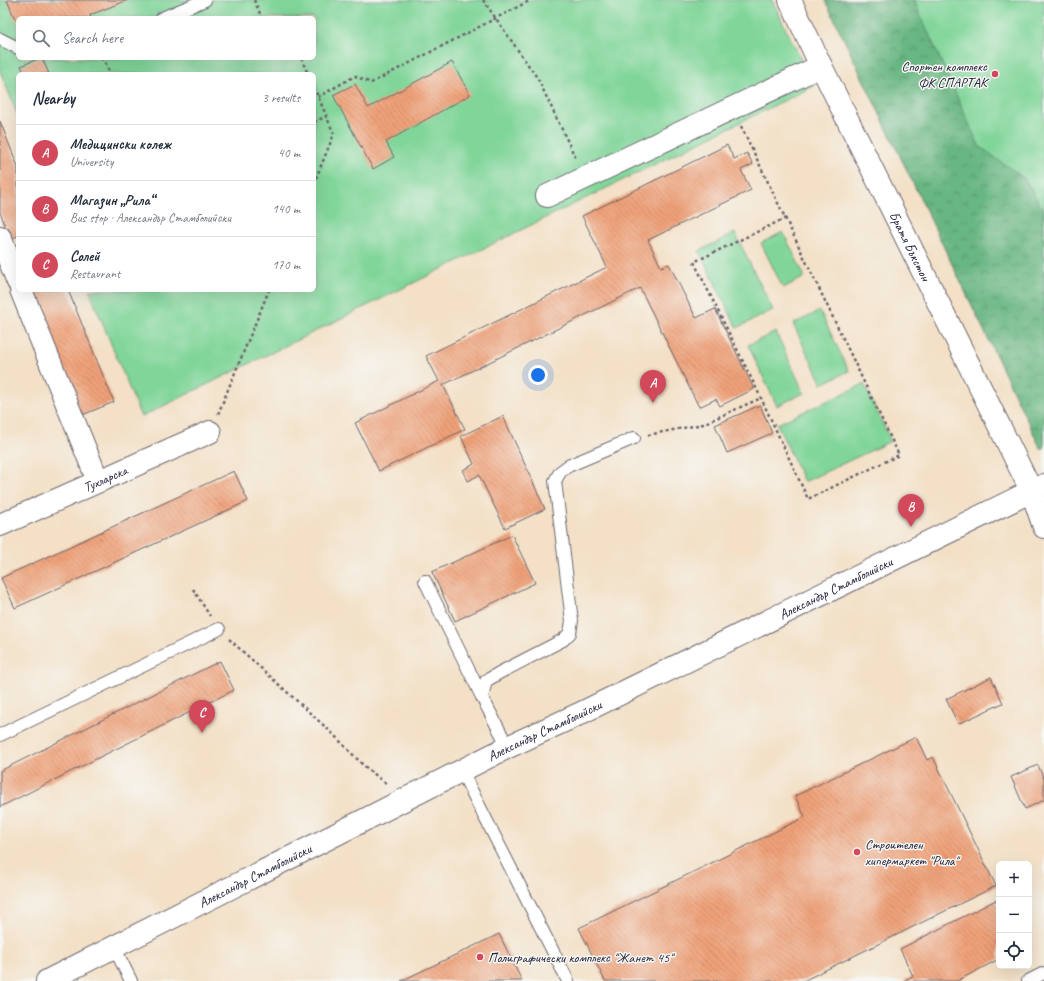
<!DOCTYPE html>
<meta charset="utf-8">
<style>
:root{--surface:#fff;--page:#f2f2f3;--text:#1f2937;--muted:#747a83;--line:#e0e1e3;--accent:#d1495b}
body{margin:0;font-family:Caveat,sans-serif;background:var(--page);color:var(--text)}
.controls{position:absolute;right:12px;bottom:12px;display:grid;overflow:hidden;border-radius:6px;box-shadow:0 4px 16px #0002}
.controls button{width:36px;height:36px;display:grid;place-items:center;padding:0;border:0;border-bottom:1px solid var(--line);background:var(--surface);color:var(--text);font:20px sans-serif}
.you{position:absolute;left:538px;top:375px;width:14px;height:14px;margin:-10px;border:3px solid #fff;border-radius:50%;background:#1a73e8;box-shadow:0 0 0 6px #1a73e833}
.badge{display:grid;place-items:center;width:26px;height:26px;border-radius:50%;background:var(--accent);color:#fff;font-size:13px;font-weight:700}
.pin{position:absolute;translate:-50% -33px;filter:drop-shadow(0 1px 2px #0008)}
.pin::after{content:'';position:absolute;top:21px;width:14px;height:12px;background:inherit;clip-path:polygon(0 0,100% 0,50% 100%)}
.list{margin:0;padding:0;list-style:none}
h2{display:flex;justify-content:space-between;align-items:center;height:52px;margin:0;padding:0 16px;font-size:17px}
h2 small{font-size:13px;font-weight:400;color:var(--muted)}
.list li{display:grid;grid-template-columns:26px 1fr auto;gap:12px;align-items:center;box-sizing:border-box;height:56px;padding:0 16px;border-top:1px solid var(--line)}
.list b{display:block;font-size:15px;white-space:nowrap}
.list p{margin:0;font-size:13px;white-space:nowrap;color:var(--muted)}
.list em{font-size:13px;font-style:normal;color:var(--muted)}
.icon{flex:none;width:22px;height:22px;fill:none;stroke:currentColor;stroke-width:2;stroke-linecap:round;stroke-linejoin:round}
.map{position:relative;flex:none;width:1044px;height:981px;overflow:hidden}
.search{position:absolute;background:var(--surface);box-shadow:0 4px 16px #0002;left:16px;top:16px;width:300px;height:44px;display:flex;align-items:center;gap:10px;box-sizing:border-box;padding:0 14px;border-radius:6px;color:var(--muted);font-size:15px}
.panel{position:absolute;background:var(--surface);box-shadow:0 4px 16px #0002;left:16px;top:72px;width:300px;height:220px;border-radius:6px}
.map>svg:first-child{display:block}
.green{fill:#80d599;stroke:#517c6a;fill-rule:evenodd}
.forest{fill:url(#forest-crowns);stroke:#456c5e}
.building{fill:url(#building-back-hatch)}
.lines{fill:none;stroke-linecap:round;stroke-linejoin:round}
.service-casing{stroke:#6b646c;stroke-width:14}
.minor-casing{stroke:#6b646c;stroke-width:24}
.tertiary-casing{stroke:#6b646c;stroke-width:24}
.path{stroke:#6b646c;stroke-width:2.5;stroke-dasharray:3 3;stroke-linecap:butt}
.service{stroke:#fff;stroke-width:12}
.minor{stroke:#fff;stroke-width:22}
.tertiary{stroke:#fff;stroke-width:22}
.poi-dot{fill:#d1495b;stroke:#f6f6f2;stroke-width:1.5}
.labels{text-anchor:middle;stroke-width:3;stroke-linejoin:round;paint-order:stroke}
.poi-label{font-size:14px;fill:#22223b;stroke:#f6f6f2;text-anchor:start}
.street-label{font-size:14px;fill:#22223b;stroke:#f6f6f2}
</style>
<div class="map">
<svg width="1044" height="981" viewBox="0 0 1044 981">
<defs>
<pattern id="forest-crowns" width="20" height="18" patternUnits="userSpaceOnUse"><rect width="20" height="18" fill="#68b681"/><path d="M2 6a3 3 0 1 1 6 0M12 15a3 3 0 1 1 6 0" fill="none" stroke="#55946b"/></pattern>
<pattern id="building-back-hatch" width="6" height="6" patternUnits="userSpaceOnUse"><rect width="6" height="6" fill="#f0a178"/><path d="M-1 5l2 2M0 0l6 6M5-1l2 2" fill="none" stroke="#c28364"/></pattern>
</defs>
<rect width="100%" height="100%" fill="#f6f6f2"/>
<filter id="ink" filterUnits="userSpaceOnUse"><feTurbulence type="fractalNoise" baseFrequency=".025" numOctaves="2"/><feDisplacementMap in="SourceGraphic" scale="8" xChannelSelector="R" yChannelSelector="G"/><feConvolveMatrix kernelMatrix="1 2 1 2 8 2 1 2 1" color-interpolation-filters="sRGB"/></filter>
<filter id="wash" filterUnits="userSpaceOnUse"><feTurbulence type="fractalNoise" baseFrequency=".012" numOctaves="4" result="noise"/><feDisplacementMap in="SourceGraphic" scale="16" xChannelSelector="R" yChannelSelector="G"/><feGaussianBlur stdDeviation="0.9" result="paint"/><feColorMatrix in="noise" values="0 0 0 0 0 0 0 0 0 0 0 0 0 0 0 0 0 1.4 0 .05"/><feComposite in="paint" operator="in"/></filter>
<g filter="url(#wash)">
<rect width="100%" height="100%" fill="#f3e0c6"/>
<g class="green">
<path d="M0 0H772L814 86 141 417 89 290H314V74H18V116L0 71ZM18 18H314V58H18Z"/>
<path d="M825 0H1044V448L1041 449Z"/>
<path d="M783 232 805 277 783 288 761 243Z"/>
<path d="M735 233 773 310 737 328 699 251Z"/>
<path d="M820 311 849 371 822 384 793 324Z"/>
<path d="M776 332 804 393 777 406 748 345Z"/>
<path d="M864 384 891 441 804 482 777 424Z"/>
</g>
<path class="forest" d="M825 0H915V3L979 146 1025 179 1044 212V448L1041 449Z"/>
<g id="blocks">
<g class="building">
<path d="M7 0H51L52 1 54 0H128L90 15 91 18H18V22L14 17Z"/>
<path d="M40 58H42L49 74H25L21 66Z"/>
<path d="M452 62 470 95 386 142 394 157 373 169 333 95 355 84 368 108Z"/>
<path d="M0 121 18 167V236L10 239 0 212Z"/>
<path d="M727 145 734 159 747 153 753 164 741 170 751 190 648 240 661 267 669 264 696 318 715 309 754 389 720 406 716 399 699 407 640 288 443 385 465 429 379 471 355 423 439 381 426 356 607 267 582 216Z"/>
<path d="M28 290H68L114 402 80 416Z"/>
<path d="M760 405 772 433 727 453 715 425Z"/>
<path d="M503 416 545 509 505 528 479 475 468 481 463 470 474 464 461 436Z"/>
<path d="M234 471 248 501 15 608 1 578Z"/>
<path d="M512 535 535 583 455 621 432 572Z"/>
<path d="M220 661 234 690 0 807V771Z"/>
<path d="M991 677 1003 703 958 724 946 699Z"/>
<path d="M916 737 927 760 933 757 996 886 803 981H605L579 928 805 817 795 796Z"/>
<path d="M1038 765 1044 779V800L1025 809 1011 777Z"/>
<path d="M996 900 999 906V959L957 981H903L913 976 900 949Z"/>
<path d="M499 934 522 981H401Z"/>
</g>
</g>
</g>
<g filter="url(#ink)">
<use href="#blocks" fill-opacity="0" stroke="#6b646c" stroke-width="1"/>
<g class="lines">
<g class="service-casing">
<g id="service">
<path d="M162 18 205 0"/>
<path d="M0 39 18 48"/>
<path d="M425 581 482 697"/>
<path d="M0 735 219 629"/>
<path d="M508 747 482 697 486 681 499 673 563 640 570 633 572 621 555 481 560 472 568 466 634 438"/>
<path d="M461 770 568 981"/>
<path d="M114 947 131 981"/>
<path d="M1028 981 1044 973"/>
</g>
</g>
<g class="minor-casing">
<g id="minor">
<path d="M547 196 821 66"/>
<path d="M0 237 18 282"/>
<path d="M21 290 98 481"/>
<path d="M1032 492 1044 527"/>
<path id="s1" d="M0 525 210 432"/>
</g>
</g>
<g class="tertiary-casing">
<g id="tertiary">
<path id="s2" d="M790 0 821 66 1032 492"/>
<path id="s3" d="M47 981 508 747 579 714 1044 485"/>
</g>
</g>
<g class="path">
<path d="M254 0 262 18"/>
<path d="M483 0 538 79 576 159"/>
<path d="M101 58 106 64 110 74"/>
<path d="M301 58 308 74"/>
<path d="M314 87 334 134 314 183"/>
<path d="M318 97 355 76 371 83 531 0"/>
<path d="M314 122 327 116"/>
<path d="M741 126 899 455 808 499 761 398 694 262 786 218"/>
<path d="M218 414 269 290"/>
<path d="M648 435 703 424 761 398"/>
<path d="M193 589 210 616"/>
<path d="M229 639 332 733 363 765 388 785"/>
</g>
<use href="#service" class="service"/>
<use href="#minor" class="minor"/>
<use href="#tertiary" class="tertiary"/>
</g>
</g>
<g class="poi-dot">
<circle cx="995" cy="74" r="4"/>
<circle cx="857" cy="852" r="4"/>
<circle cx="480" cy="957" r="4"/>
</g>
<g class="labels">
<g class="poi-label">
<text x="987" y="71" text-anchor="end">Спортен комплекс<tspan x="987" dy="16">ФК СПАРТАК</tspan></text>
<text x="865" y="849">Строителен<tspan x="865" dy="16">хипермаркет "Рила"</tspan></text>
<text x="488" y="962">Полиграфически комплекс "Жанет 45"</text>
</g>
<g class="street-label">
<text dy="5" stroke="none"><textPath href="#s2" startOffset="274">Братя Бъкстон</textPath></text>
<text dy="5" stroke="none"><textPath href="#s1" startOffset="115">Тухларска</textPath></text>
<text dy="5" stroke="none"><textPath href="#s3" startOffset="881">Александър Стамболийски</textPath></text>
<text dy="5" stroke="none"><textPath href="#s3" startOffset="557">Александър Стамболийски</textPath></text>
<text dy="5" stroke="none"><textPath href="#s3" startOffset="233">Александър Стамболийски</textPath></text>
</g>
</g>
</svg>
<div class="controls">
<button>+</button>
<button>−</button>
<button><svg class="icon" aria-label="locate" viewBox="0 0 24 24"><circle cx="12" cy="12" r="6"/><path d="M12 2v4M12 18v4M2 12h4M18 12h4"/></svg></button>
</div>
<div class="you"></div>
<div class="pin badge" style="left:653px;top:403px">A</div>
<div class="pin badge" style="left:911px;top:527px">B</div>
<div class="pin badge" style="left:202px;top:733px">C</div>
<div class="search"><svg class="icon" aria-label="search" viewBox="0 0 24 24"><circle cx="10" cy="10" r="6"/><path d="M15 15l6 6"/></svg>Search here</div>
<section class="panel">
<h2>Nearby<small>3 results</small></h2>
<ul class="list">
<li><span class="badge">A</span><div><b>Медицински колеж</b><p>University</p></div><em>40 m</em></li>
<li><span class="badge">B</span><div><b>Магазин „Рила“</b><p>Bus stop · Александър Стамболийски</p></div><em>140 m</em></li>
<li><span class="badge">C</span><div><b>Солей</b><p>Restaurant</p></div><em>170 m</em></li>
</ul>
</section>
</div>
